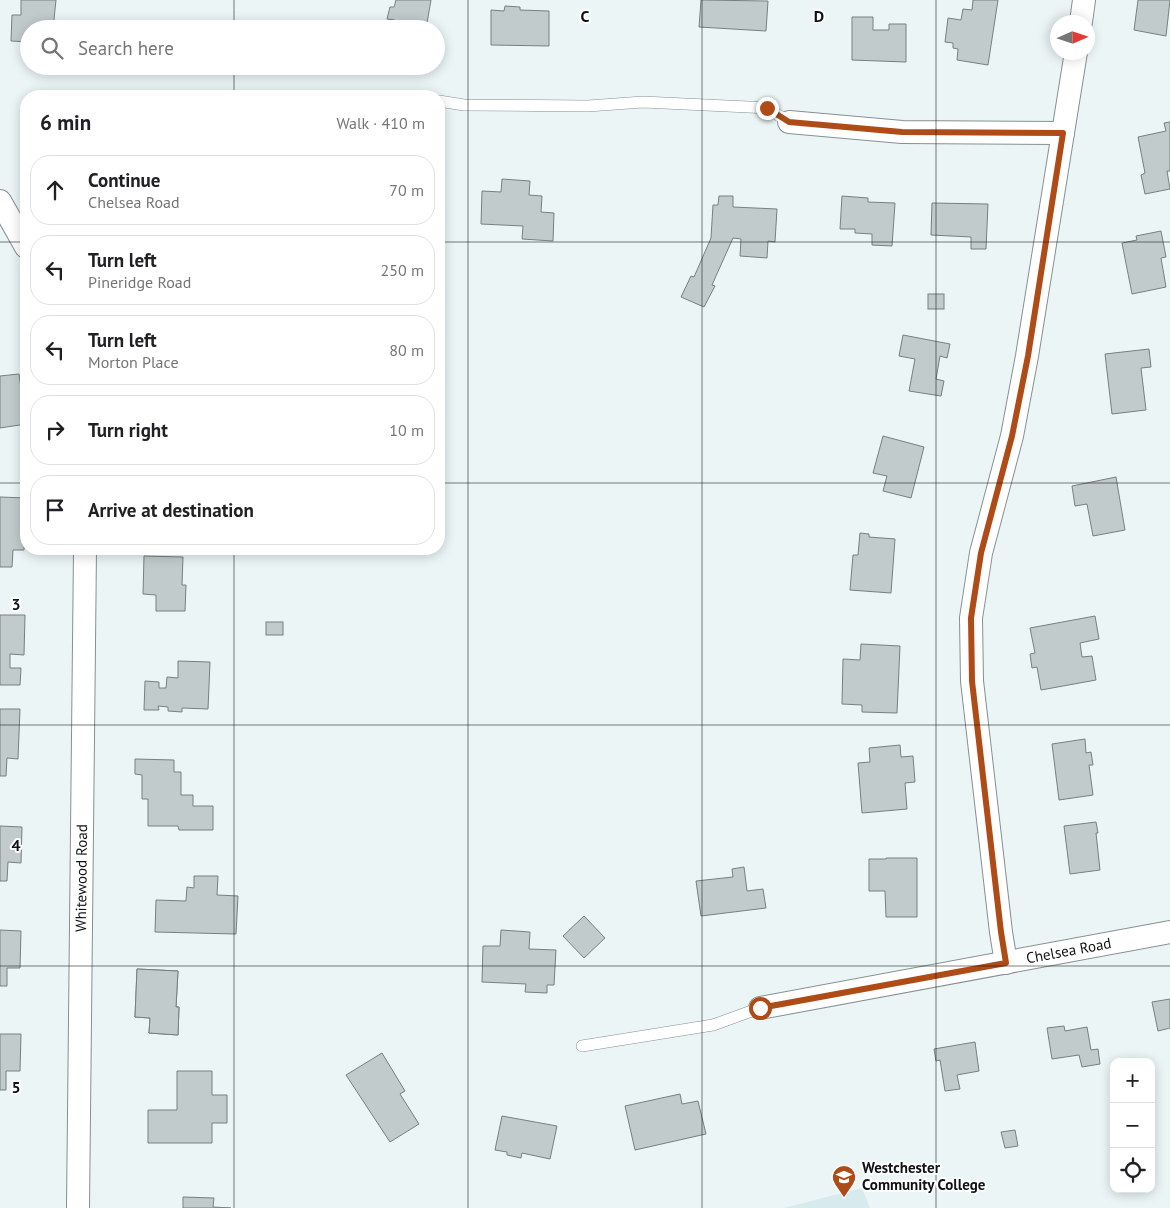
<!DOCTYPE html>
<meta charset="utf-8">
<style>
:root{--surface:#fff;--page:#f2f2f2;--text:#202124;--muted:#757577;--line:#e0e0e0}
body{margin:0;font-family:"PT Sans",sans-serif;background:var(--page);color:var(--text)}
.controls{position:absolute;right:15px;bottom:15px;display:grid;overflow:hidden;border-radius:10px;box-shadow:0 2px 12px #0003}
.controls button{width:45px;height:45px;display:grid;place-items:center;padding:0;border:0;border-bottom:1px solid var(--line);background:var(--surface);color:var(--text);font:25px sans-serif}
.compass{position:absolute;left:1050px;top:15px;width:45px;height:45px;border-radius:50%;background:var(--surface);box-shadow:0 2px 12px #0003;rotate:87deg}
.stop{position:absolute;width:15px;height:15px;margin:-11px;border:4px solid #af4b17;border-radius:50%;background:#fff}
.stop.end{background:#af4b17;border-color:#fff;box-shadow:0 1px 5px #0008}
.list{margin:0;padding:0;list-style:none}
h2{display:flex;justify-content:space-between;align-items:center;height:65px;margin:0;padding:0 20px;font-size:21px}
h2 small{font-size:16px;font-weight:400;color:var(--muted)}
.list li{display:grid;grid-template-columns:32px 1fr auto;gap:15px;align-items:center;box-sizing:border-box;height:70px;margin:0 10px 10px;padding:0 10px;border:1px solid var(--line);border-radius:20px}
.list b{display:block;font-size:19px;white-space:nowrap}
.list p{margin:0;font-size:16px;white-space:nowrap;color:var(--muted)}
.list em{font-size:16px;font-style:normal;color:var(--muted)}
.icon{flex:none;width:28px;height:28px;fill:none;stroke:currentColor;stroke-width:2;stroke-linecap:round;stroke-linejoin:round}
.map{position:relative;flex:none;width:1170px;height:1208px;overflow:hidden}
.search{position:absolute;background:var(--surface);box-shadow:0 2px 12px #0003;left:20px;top:20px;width:425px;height:55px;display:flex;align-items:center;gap:12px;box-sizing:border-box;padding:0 18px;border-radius:28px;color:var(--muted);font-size:19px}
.panel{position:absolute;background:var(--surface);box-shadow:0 2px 12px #0003;left:20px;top:90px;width:425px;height:465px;border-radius:20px}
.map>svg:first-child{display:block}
.built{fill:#d7eaed}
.building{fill:#c2cbcc;stroke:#778081}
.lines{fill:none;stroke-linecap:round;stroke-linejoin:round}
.service-casing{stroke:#879091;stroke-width:12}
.minor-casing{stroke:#879091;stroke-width:24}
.service{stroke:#fff;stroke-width:11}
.minor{stroke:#fff;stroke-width:22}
.route{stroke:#af4b17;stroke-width:6}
.grid{fill:none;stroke:#101313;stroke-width:1;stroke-opacity:0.55}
.labels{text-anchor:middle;stroke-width:4;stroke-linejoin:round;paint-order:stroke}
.street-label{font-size:15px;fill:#101313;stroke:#fff}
.poi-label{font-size:15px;font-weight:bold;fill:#101313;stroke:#fff;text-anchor:start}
.grid-label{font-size:16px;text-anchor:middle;font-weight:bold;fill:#101313;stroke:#fff;stroke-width:4;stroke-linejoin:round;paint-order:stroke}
</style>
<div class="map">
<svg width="1170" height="1208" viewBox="0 0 1170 1208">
<rect width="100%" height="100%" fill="#ebf5f6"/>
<path class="built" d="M862 1188 870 1208H784Z"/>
<g class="building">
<path d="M21 0H56L53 29H29V42L11 41 12 15H21Z"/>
<path d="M396 0H431L426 29H393L395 20 387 19 390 7H394Z"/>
<path d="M701 0 768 1 766 31 699 27Z"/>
<path d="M973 0H998L988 65 957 60 958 49 953 48V43L945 42 948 18 961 20 963 9 972 10Z"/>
<path d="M1138 0H1170L1166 36 1134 30Z"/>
<path d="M505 6 520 7V10L549 11V46L491 45V10L504 11Z"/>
<path d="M852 17H873V30H889V24H906V62L852 60Z"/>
<path d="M1170 122V171H1167L1170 189 1145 194 1141 175 1145 173 1138 137 1166 131 1164 123Z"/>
<path d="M502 179 530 181 529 195 542 196 541 212 554 213 553 241 522 239 523 226 481 224 482 191 501 192Z"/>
<path d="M719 196H733V207L777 209 775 242 768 241 767 258 740 256 741 239 733 238 712 285 715 286 704 307 681 297 691 276 694 277 711 238 713 205H718Z"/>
<path d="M842 196 868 198V202L895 203 892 246 872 245V234L855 233V229H840Z"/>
<path d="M932 203 988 204 986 249H971V237L931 235Z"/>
<path d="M1161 231 1166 257 1161 258 1166 287 1132 294 1122 243 1137 240 1136 236Z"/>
<rect x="928" y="294" width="16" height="15"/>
<path d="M903 335 950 344 947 358 940 356 936 379 944 381 941 396 909 391 915 359 899 356Z"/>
<path d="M1149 349 1151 367 1141 368 1146 410 1112 414 1105 354Z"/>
<path d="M19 374 26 424 0 428V376Z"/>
<path d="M883 436 924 447 911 498 883 491 887 476 873 473Z"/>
<path d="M1116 477 1125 530 1093 536 1087 504 1075 506 1072 486Z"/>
<path d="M0 497 26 498 24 550H13L12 567H0Z"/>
<path d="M860 533 869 534V537L895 539 891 593 850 590 853 555H858Z"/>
<path d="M144 556 183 557 182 585H186L185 611H156V595L143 594Z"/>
<path d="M0 615H25L24 655 10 654V668H21L20 685H0Z"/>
<path d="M1095 616 1099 639 1080 643 1082 657 1092 656 1096 680 1041 690 1037 667 1032 668 1030 654 1035 653 1030 628Z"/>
<rect x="266" y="622" width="17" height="13"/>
<path d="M861 644 900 646 897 713 862 712V705L842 704 843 659 860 660Z"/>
<path d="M178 661 210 662 208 709 182 708V712L168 711V707L158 706 159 710H144L145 681 159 682V688H166L167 677 178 678Z"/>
<path d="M0 709H20L18 759 7 758 6 776H0Z"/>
<path d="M1085 739 1086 753 1091 752 1093 765H1089L1093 795 1059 800 1052 744Z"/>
<path d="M900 745 901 757 913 756 915 782 905 783 907 809 862 813 858 763 870 762 869 748Z"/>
<path d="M135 759 174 760V772H181V795H193V806H213V830H179L178 826H148V799H142V775L135 774Z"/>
<path d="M1096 822 1098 833H1096L1100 870 1070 874 1064 826Z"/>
<path d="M0 826 22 827 21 863 8 862 7 881H0Z"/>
<path d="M886 858H917V917H886L885 891H869V859H886Z"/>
<path d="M744 867 747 891 763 889 766 908 701 916 696 881 733 877 732 869Z"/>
<path d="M194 876H218L217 895 238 896 236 934 155 932 156 900 186 901 187 887 194 888Z"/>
<path d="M584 916 605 938 584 958 563 936Z"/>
<path d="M0 930 21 931 20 968H7V986H0Z"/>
<path d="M501 930 530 932 529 949 556 950 554 985H547V993L525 992 526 984 482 982 483 946H500Z"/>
<path d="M137 969 178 971 176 1007H179L178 1035 149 1033 150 1018 135 1017Z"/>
<path d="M137 969 178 971 176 1007H179L178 1035 149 1033 150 1018 135 1017Z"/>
<path d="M1170 999V1028L1158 1031 1152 1002Z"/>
<path d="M1064 1026 1065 1031 1087 1027 1091 1050 1098 1049 1100 1064 1082 1067 1079 1055 1052 1059 1047 1028Z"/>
<path d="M0 1034H21L20 1071H6V1090H0Z"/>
<path d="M975 1042 979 1071 957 1075 960 1089 945 1091 940 1060 936 1061 934 1049Z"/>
<path d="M382 1053 405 1091 400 1094 419 1124 390 1142 346 1075Z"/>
<path d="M177 1071H212V1095H227V1123H212V1143H148V1110H177Z"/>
<path d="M680 1094 682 1104 698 1101 706 1134 635 1150 625 1106Z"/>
<path d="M502 1116 557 1126 550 1159 522 1153 521 1158 507 1155V1152L495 1150Z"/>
<path d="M1015 1130 1018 1146 1005 1148 1001 1132Z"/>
<path d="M183 1197 214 1198 213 1207 231 1208H183Z"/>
</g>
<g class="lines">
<g class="service-casing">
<g id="service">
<path d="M439 101 464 105 588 106 643 102 767 108 789 122"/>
<path d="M582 1046 713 1025 760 1008"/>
</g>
</g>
<g class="minor-casing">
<g id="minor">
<path d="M1081 22 1084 0"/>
<path d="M789 122 902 132 1063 133"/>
<path d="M0 201 26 247"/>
<path d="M1006 963 1001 932 972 681 971 618 981 553 1012 436 1027 356 1076 52"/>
<path id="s1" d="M760 1008 1170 932"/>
<path id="s2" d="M78 1208 85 549"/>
</g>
</g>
<use href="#service" class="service"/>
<use href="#minor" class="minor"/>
</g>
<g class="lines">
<path class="route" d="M760 1008 1006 963 1001 932 972 681 971 618 981 553 1012 436 1028 356 1063 133 902 132 789 122 767 108"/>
</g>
<path class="grid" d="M234 0V29M468 0V1208M702 0V1208M936 0V1208M234 66V96M0 242H26M439 242H1170M0 483H26M439 483H1170M234 549V1208M0 725H1170M0 966H1170"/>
<defs>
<g id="university-pin" transform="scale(1.25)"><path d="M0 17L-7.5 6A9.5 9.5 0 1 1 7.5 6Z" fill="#af4b17" stroke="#fff"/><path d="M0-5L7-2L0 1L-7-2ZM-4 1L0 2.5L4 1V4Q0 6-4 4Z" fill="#fff"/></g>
</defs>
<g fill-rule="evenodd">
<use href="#university-pin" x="844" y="1177"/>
</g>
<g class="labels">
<g class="street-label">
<text dy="5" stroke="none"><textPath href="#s2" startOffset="330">Whitewood Road</textPath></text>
<text dy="5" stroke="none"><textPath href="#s1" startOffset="314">Chelsea Road</textPath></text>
</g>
<g class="poi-label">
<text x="862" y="1173">Westchester<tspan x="862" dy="17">Community College</tspan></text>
</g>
</g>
<g class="grid-label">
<text x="585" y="22">C</text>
<text x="819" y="22">D</text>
<text x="16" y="610">3</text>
<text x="16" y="851">4</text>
<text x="16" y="1093">5</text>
</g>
</svg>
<div class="controls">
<button>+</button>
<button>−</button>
<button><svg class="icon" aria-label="locate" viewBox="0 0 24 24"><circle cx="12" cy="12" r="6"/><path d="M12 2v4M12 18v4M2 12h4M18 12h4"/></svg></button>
</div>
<svg class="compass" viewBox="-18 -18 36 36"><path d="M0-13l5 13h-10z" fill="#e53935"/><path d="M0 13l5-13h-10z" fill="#757577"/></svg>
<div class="stop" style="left:760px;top:1008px"></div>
<div class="stop end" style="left:767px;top:108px"></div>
<div class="search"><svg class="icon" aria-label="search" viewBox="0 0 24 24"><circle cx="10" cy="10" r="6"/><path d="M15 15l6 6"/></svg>Search here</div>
<section class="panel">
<h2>6 min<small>Walk · 410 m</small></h2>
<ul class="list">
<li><svg class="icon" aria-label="ahead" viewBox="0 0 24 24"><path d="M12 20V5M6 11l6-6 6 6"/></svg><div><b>Continue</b><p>Chelsea Road</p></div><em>70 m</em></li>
<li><svg class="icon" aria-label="left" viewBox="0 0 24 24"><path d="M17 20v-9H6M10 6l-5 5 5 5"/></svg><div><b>Turn left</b><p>Pineridge Road</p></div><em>250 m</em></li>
<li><svg class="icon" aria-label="left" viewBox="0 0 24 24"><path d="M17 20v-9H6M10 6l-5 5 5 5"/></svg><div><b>Turn left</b><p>Morton Place</p></div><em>80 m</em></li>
<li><svg class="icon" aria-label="right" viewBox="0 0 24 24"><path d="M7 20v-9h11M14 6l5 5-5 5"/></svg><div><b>Turn right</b></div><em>10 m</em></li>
<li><svg class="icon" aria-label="arrive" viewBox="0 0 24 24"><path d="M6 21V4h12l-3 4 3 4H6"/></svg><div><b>Arrive at destination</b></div></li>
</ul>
</section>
</div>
